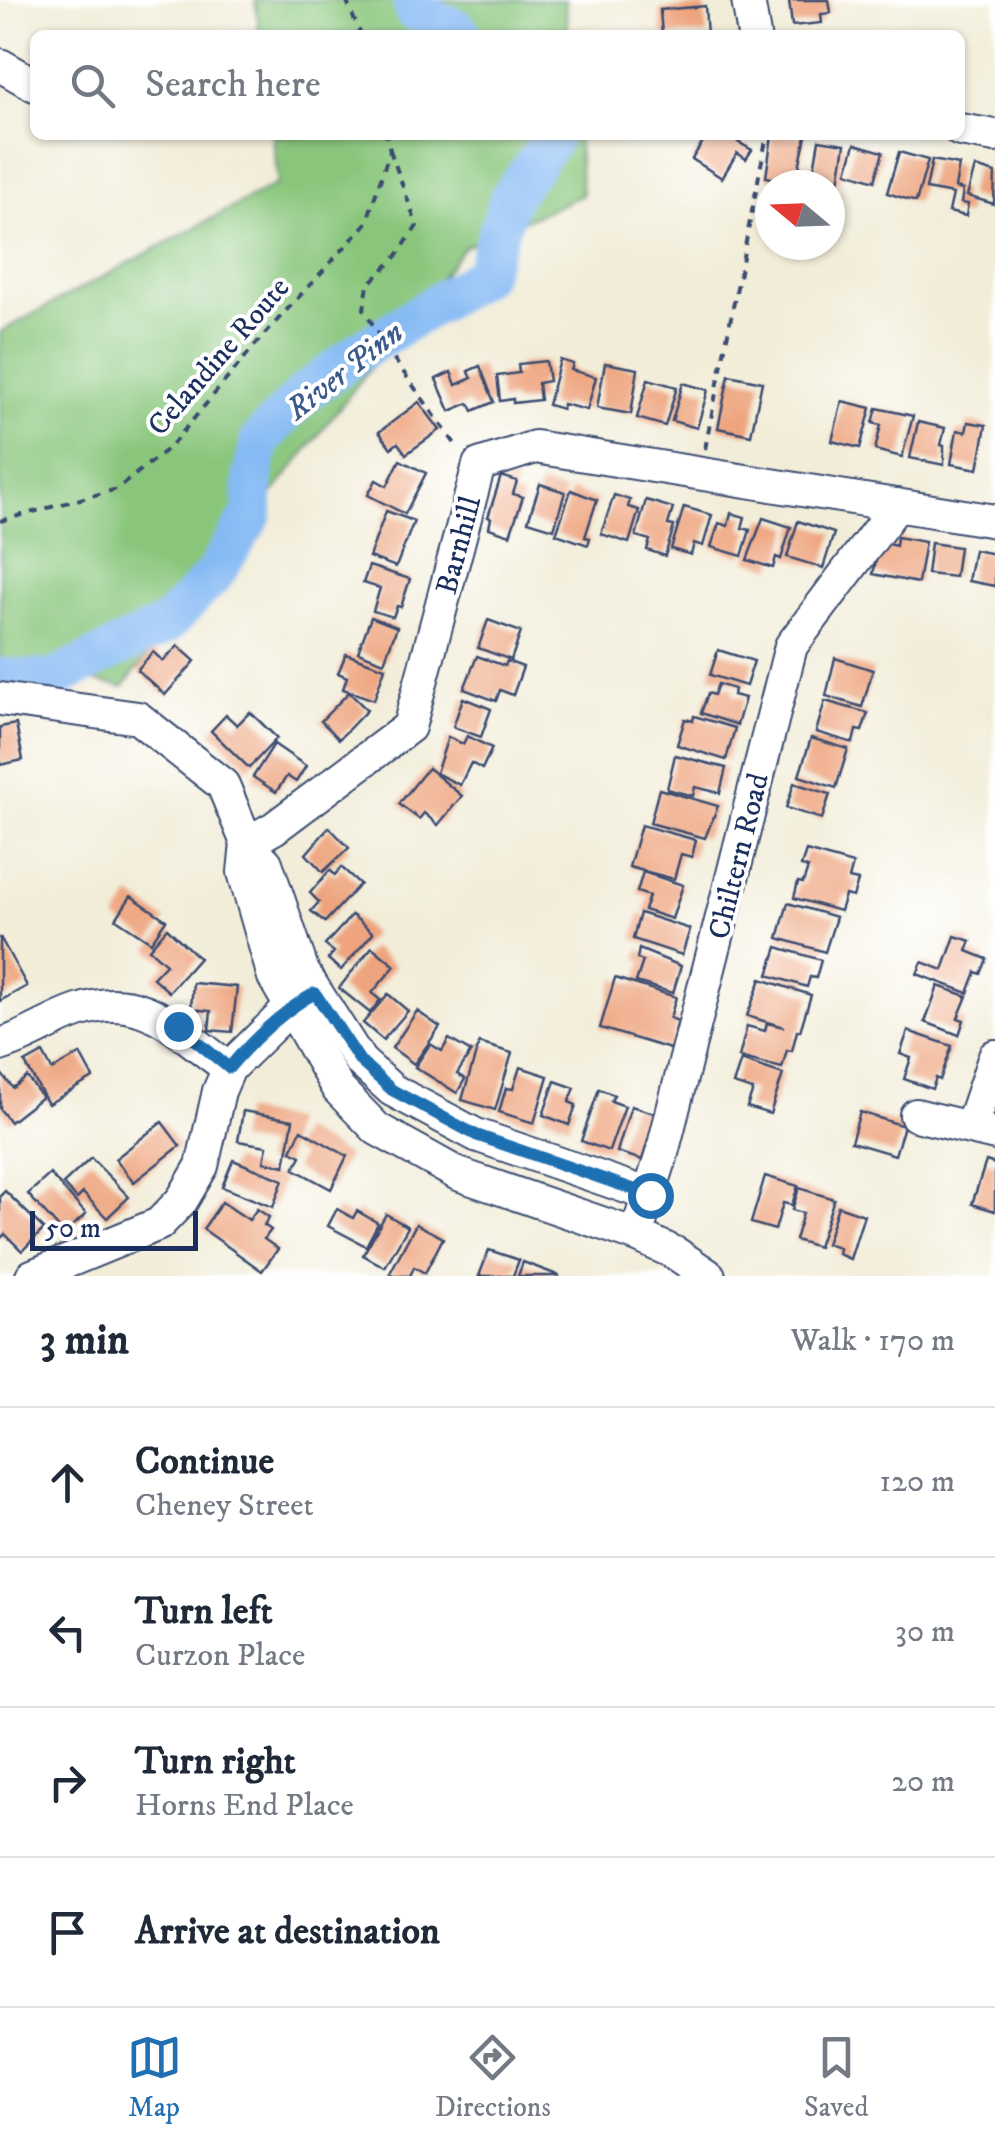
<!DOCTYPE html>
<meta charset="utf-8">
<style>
:root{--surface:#fff;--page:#f6f6f7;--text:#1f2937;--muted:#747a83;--line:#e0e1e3;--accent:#1f6fb2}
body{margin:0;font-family:"IM FELL DW Pica",serif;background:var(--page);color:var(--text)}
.compass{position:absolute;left:755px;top:170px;width:90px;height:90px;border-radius:50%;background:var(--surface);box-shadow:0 2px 8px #0004;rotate:289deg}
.scale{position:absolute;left:30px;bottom:25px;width:168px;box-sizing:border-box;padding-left:10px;border:5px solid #1b2f5e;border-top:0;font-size:28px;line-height:35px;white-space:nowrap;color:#1b2f5e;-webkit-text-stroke:8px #fff;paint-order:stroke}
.stop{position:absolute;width:30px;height:30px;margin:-22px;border:8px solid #1f6fb2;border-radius:50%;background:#fff}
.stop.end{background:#1f6fb2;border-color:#fff;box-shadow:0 2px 10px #0008}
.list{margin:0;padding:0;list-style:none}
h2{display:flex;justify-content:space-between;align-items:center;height:130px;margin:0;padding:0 40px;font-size:42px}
h2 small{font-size:32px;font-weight:400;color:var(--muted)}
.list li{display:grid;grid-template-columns:65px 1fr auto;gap:30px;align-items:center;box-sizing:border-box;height:150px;padding:0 40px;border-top:2px solid var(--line)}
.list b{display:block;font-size:38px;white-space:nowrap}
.list p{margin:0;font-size:32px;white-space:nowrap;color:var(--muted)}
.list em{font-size:32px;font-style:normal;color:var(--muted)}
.icon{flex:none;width:55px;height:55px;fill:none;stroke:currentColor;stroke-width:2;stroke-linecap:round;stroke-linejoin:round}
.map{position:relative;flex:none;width:995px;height:1276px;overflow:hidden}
.search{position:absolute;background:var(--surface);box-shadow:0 2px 8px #0004;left:30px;right:30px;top:30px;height:110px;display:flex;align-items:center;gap:25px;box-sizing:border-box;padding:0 35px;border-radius:15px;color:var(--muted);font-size:38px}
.sheet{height:730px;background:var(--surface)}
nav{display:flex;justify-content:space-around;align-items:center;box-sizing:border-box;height:140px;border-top:2px solid var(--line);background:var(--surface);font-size:28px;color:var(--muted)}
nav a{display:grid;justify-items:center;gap:5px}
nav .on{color:var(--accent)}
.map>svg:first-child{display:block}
.green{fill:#89c67c;stroke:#527a6d;stroke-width:2.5}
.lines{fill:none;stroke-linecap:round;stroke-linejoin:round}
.river{stroke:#85baf4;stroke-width:40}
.building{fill:#eea47e}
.minor-casing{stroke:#3b4c70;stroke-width:36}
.path{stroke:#3b4c70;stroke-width:4;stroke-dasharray:8 8;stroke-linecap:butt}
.minor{stroke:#fff;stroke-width:32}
.route{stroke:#1f6fb2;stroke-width:12}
.labels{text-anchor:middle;stroke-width:8;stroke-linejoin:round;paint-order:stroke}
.street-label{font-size:30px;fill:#1b2f5e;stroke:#fff}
.water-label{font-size:32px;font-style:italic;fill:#3b598b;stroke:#fff}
</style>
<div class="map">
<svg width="995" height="1276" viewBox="0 0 995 1276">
<rect width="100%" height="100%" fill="#fff"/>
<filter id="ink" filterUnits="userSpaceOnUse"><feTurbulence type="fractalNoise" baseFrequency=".01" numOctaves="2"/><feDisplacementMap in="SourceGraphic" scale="20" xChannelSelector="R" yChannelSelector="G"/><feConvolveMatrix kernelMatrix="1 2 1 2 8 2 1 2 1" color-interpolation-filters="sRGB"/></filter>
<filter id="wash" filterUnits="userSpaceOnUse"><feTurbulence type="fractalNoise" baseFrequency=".0048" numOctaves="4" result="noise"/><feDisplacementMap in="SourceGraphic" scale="40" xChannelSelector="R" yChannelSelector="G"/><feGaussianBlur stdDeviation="2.25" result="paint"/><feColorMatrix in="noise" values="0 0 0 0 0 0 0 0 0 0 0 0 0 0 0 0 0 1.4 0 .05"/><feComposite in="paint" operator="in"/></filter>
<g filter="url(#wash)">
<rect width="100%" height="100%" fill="#f2edd8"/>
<g class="green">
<path d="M255 0H565L568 35H260Z"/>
<path d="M273 135H577L582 195 464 247 123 687 0 663V332L278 183Z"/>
</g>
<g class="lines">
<g class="river">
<path d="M412 0 414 11 456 28 462 35"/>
<path d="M0 678 52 680 167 624 214 575 253 513V475L260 440 303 394 363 349 484 274 510 197 550 142 549 135"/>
</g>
</g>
<g id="blocks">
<g class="building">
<path d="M789 0H829L831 13 821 14 822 23 792 26Z"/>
<path d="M705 6 707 35H662L660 10Z"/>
<path d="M707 135H743L738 142 752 150 746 159 737 153 722 178 692 159Z"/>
<path d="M772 135 806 136 799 167 814 170 811 185 766 177Z"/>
<path d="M819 140 845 144 839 182 822 179 823 171 814 169Z"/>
<path d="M855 144 883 152 875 181 847 172Z"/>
<path d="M899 152 928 160 916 202 887 193Z"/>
<path d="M932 160 959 165 955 188 963 190 961 203 968 204 966 216 949 212 953 194 926 189Z"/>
<path d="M975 167 995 173 994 204 967 196Z"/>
<path d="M560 360 573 364 571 370 596 377 587 410 563 404 562 409 548 405Z"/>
<path d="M546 361 549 381 538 383 540 400 513 403V399L500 401 497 376 519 373 518 364Z"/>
<path d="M605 363 638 369 631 414 597 408Z"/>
<path d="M480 366 494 402 473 411 469 403 450 411 436 379 451 372 456 385 472 378 468 371Z"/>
<path d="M729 375 762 382 751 435 718 428Z"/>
<path d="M648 379 677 387 665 426 637 418Z"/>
<path d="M683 383 708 390 697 428 672 421Z"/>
<path d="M842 401 871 408 860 448 832 441Z"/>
<path d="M419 402 440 430 406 454 398 443 391 448 379 432Z"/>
<path d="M877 408 913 416 902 457 875 450 881 425 873 423Z"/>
<path d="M918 422 945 428 941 445 944 446V465L910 458Z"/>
<path d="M968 422 986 425 978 469 951 464 957 430 966 432Z"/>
<path d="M400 460 426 473 405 514 368 495 376 480 387 486Z"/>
<path d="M501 476 517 481 513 494 523 497 510 535 489 528 491 518 488 517Z"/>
<path d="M540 484 565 492 554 529 528 521Z"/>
<path d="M571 490 597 500 585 537 590 538 588 545 556 534Z"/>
<path d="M614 495 630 500 628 507 639 510 629 543 601 534Z"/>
<path d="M646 500 673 508 668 525 674 526 665 556 647 550 650 540 636 536Z"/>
<path d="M684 507 712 515 703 546 694 543 691 555 671 549Z"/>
<path d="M386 511 414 521 396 567 369 557Z"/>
<path d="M731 513 745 517 742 528 750 530 742 556 711 547 719 523 728 526Z"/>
<path d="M763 518 791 527 781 559 776 557 773 568 747 560Z"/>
<path d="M798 521 834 533 823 568 787 557Z"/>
<path d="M897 537 925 542 918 583 873 574 880 542 896 546Z"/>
<path d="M931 543 959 547 955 577 927 574Z"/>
<path d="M974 550 995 554V586L968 581Z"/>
<path d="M369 566 410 579 401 607 397 606 393 617 373 611 380 588 363 583Z"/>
<path d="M371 617 397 627 384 662 358 652Z"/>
<path d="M488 620 521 632 511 660 478 648Z"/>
<path d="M178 646 195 661 165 695 137 670 153 652 163 661Z"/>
<path d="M718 650 754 661 746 686 710 675Z"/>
<path d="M346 654 385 668 374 700 343 689 347 677 338 673Z"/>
<path d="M477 656 505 666 507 661 523 667 513 695 500 690 496 701 464 689Z"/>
<path d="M835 658 873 670 862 707 826 696Z"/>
<path d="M718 684 734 689 733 695 745 698 737 725 701 713 708 693 714 695Z"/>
<path d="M349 692 367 710 339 739 321 721Z"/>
<path d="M463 698 491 709 481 737 453 727Z"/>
<path d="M825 701 868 713 862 731 856 730 853 743 816 732Z"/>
<path d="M250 712 277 738 249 768 211 731 226 715 237 725Z"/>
<path d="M694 716 735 728 726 760 677 745 685 719 693 721Z"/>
<path d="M16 724 23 760 0 765V727Z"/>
<path d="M467 736 492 748 482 769 471 763 460 785 436 773 448 737 463 744Z"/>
<path d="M811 738 848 749 836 788 799 776Z"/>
<path d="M274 744 306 766 296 782 287 776 276 792 253 777Z"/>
<path d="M675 755 726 768 720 793 695 787 693 796 667 789Z"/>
<path d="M428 768 462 796 438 825 424 813 419 819 399 804Z"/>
<path d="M794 783 830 794 822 819 786 808Z"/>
<path d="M659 789 718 806 705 838 650 823Z"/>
<path d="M641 825 696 840 692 857 681 854 674 879 629 867Z"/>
<path d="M329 827 349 848 323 872 306 854Z"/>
<path d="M806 851 853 864 849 879 858 881 853 897 845 895 840 911 794 898 798 882 803 883 808 868 801 866Z"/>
<path d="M341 867 360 884 325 922 311 911 319 902 310 893 330 870 335 875Z"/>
<path d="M643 872 683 885 672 919 644 910 649 896 637 892Z"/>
<path d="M131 896 166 920 151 942 116 919Z"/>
<path d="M788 903 836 917 825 952 778 938Z"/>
<path d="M640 913 690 929 682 955 633 939Z"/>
<path d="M352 915 373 933 341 970 328 959 334 952 325 945Z"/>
<path d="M167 928 199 958 169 992 153 978 166 964 149 949Z"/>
<path d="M955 936 971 941 967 951 987 959 981 974 976 972 968 993 917 974 922 962 943 970Z"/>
<path d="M0 937 27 986 0 1001Z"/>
<path d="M372 947 395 966 372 993 380 1000 370 1013 339 988Z"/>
<path d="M777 947 821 960 816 978 810 977 807 987 768 975Z"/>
<path d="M639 949 681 966 673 993 636 982 643 961 637 959Z"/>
<path d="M615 978 676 997 670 1018 678 1021 670 1049 600 1028Z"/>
<path d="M761 979 811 995 800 1031H797L792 1051 787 1050 782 1068 739 1057 747 1026 765 1031 767 1023 784 1027 747 1016Z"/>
<path d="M193 983 237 987 232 1032 209 1030 211 1011 191 1009Z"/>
<path d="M938 986 967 996 958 1018 964 1020 959 1035 925 1022Z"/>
<path d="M388 994 408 1011 383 1040 363 1023Z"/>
<path d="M417 1011 440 1027 414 1064 392 1048Z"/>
<path d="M908 1031 952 1046 940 1080 936 1078 932 1089 904 1079 911 1058 900 1054Z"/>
<path d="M449 1039 471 1052 457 1074 465 1079 457 1093 415 1067 430 1044 442 1051Z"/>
<path d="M479 1043 512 1053 495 1110 462 1100Z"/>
<path d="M43 1053 52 1070 80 1054 93 1078 48 1104 25 1063Z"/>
<path d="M741 1060 783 1074 770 1114 747 1107 753 1090 733 1084Z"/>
<path d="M520 1067 548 1076 534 1123 499 1112 506 1088 513 1089Z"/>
<path d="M0 1072 13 1088 27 1077 42 1097 10 1122 0 1109Z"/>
<path d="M555 1081 575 1088 569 1102 576 1105 569 1125 543 1115Z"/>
<path d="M599 1089 614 1095 611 1101 625 1106 609 1151 581 1141Z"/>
<path d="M631 1106 657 1114 642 1160 617 1152Z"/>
<path d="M243 1111 293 1120 285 1166 264 1162 267 1146 238 1141Z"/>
<path d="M860 1112 904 1126 895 1155 851 1142Z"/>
<path d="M162 1122 180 1146 134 1182 115 1159Z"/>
<path d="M301 1130 347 1156 331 1189 294 1169 301 1156 291 1151Z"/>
<path d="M91 1158 129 1197 107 1218 83 1193 77 1199 63 1184Z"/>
<path d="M233 1160 283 1180 273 1207 222 1187Z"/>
<path d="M986 1161 995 1164V1211L972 1204Z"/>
<path d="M50 1174 86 1214 64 1234 28 1194Z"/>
<path d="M765 1176 798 1186 792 1205 783 1203 775 1230 751 1223Z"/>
<path d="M799 1188 834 1199 818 1247 795 1240 803 1213 792 1210Z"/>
<path d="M5 1191 44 1229 22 1251 5 1234 0 1239V1196Z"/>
<path d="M222 1202 249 1220 257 1209 269 1217 264 1225 271 1230 264 1239 278 1249 262 1271 203 1229Z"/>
<path d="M838 1206 864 1215 850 1259 838 1254 839 1248 826 1244Z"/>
<path d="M337 1209 353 1218 357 1211 378 1223 366 1246 328 1226Z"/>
<path d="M386 1214 408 1227 385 1267 363 1255Z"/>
<path d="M416 1224 443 1238 425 1273 414 1267 410 1276H395L390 1273Z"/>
<path d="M489 1250 519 1260 513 1276H479Z"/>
<path d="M523 1262 560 1276H518Z"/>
</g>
</g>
</g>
<g filter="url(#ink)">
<use href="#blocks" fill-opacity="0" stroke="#3b4c70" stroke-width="2.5"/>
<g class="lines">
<g class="minor-casing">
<g id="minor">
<path d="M748 0 754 35"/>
<path d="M0 65 35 85"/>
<path d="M960 130 995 136"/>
<path d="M0 699 138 718 223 785 247 843 266 863 303 972 360 1061 392 1090 476 1135 650 1195"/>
<path d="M247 843 274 828 409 727 479 465 535 447 995 521"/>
<path d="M247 843 244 872 274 977 338 1089 377 1129 458 1174 636 1235 675 1253 709 1276"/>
<path d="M0 1045C28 1037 51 1020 78 1011 146 988 179 1035 229 1068"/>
<path d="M916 1115 995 1134"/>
<path d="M971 1127 995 1056"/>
<path d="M636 1235 661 1157 791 646 897 505"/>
<path d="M32 1276 159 1224 182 1200 202 1166 219 1091 229 1068 291 1007 307 998"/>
</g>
</g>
<g class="path">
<path d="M346 0 361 35"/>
<path d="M390 150 417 226 396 257 368 285 364 309 386 348 458 448"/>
<path d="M705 449 767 135"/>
<path d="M0 521 117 489 171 446 261 338 366 224 390 150 386 135"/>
</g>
<use href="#minor" class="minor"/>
</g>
</g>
<g class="lines" filter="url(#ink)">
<path class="route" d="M178 1026 229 1068C254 1038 281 1012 315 993L360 1061 392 1090 476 1135 650 1195"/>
</g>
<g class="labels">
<g class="street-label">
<text transform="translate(218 356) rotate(-49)" y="10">Celandine Route</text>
<text transform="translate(458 545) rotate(-75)" y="10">Barnhill</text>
<text transform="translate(738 856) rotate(-76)" y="10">Chiltern Road</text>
</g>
<g class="water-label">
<text transform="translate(344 370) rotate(-38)" y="11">River Pinn</text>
</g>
</g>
</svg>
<svg class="compass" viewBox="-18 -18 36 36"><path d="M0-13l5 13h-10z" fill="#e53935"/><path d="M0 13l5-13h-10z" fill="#747a83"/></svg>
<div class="scale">50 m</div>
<div class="stop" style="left:650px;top:1195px"></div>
<div class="stop end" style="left:178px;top:1026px"></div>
<div class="search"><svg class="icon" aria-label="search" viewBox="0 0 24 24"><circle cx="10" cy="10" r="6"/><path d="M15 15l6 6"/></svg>Search here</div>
</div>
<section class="sheet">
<h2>3 min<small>Walk · 170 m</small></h2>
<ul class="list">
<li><svg class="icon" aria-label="ahead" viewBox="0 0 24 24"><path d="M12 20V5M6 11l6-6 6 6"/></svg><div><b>Continue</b><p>Cheney Street</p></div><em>120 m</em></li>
<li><svg class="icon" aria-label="left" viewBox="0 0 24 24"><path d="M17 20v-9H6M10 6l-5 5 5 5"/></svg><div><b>Turn left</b><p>Curzon Place</p></div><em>30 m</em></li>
<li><svg class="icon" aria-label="right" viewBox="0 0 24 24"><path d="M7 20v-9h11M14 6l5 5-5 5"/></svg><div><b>Turn right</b><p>Horns End Place</p></div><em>20 m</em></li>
<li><svg class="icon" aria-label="arrive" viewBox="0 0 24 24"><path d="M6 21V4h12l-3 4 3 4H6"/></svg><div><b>Arrive at destination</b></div></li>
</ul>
</section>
<nav>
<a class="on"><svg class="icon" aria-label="map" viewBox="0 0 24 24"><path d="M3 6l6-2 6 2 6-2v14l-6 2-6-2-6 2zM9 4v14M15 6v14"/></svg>Map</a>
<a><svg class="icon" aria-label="directions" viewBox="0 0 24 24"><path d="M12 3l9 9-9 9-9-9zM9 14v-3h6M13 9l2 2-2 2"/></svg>Directions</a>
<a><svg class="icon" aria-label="saved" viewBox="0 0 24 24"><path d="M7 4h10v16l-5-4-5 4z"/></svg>Saved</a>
</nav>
